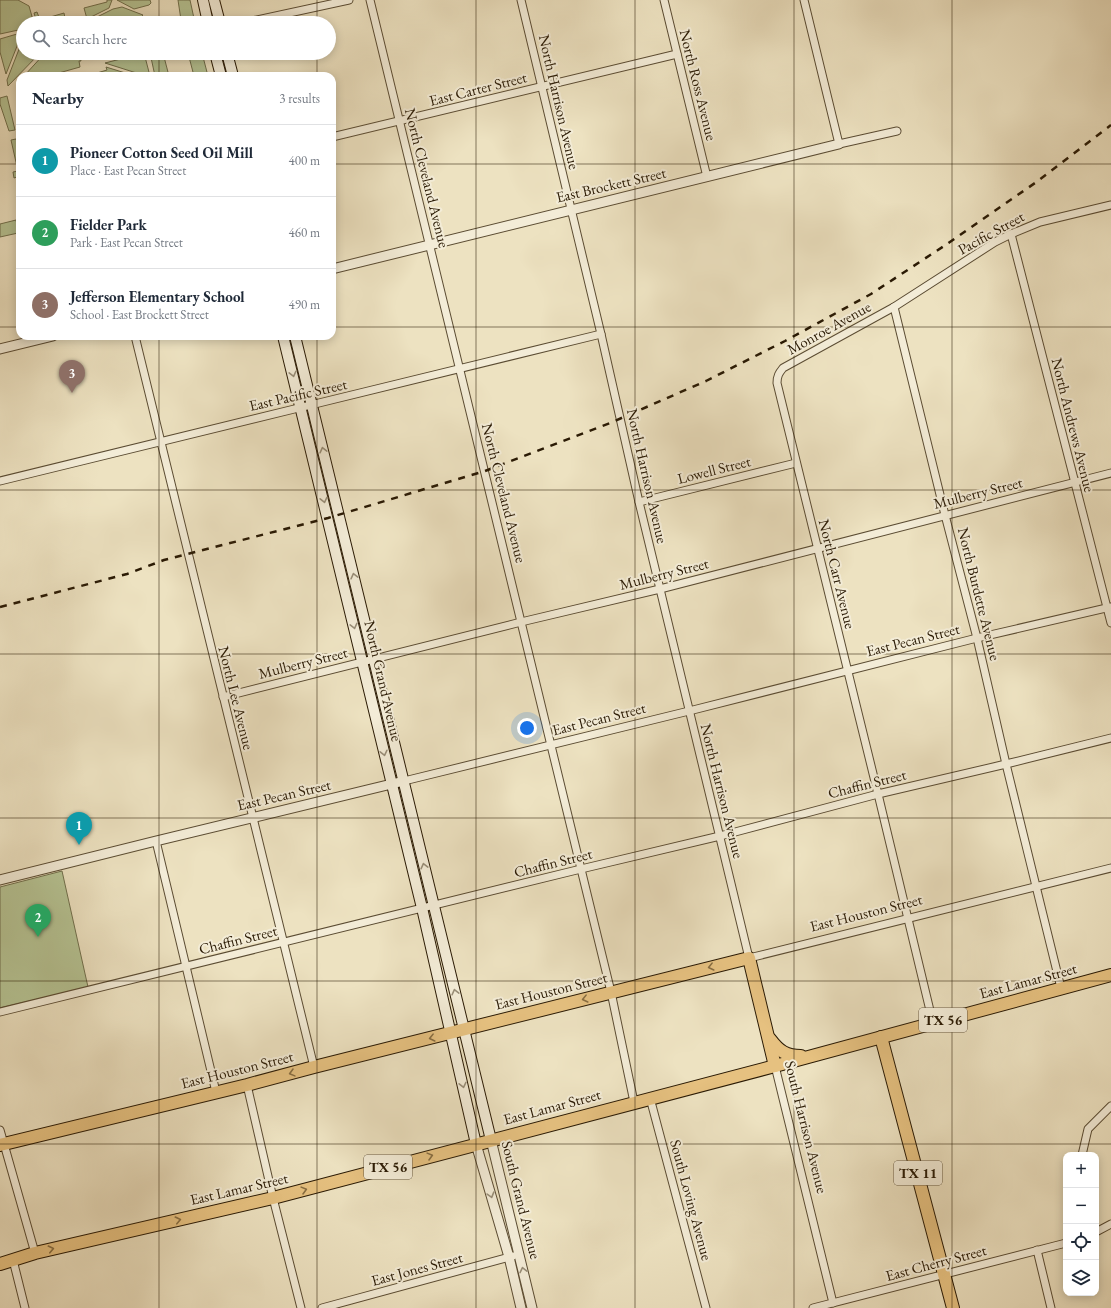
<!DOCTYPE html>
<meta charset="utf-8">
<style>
:root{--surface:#fff;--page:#f2f2f3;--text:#1f2937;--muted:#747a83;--line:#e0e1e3;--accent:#8f2418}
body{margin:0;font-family:"EB Garamond",serif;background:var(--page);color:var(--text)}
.controls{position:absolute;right:12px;bottom:12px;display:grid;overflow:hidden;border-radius:8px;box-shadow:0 2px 10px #0003}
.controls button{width:36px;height:36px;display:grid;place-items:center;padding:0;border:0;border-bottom:1px solid var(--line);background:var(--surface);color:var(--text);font:20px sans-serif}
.you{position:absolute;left:527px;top:728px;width:14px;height:14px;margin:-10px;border:3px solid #fff;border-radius:50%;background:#1a73e8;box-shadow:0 0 0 6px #1a73e833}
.badge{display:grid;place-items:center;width:26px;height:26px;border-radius:50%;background:var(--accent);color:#fff;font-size:13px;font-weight:700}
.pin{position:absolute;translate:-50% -33px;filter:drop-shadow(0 1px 2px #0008)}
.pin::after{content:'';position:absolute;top:21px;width:14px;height:12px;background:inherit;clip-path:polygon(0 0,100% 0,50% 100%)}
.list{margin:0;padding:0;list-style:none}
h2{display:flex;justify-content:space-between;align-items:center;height:52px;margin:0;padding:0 16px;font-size:17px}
h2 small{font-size:13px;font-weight:400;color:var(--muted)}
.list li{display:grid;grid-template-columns:26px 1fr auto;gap:12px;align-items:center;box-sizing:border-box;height:72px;padding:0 16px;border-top:1px solid var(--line)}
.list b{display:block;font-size:15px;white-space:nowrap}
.list p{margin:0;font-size:13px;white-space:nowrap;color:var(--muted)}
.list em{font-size:13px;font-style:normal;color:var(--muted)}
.icon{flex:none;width:22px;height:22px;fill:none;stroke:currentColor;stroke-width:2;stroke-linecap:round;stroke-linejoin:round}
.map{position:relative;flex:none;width:1111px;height:1308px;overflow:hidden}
.search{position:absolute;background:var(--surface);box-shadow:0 2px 10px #0003;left:16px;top:16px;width:320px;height:44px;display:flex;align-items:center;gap:10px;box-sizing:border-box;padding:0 14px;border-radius:22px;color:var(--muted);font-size:15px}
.panel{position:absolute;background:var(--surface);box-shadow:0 2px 10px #0003;left:16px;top:72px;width:320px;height:268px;border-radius:12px}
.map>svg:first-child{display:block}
.green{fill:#b6c494;stroke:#706f4c}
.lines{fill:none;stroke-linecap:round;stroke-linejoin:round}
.minor-casing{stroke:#5b4c33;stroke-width:9}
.tertiary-casing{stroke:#5b4c33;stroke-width:11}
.secondary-casing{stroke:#2a1a04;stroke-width:12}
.primary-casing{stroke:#2a1a04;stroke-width:14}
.minor{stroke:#f3ecd7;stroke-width:7}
.tertiary{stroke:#f3ecd7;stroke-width:9}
.secondary{stroke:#f3ecd7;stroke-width:10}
.primary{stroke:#e6c180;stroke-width:12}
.rail{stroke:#2a1a04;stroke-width:2.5;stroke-dasharray:7 7;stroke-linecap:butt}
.oneway{stroke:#998e78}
.oneway2{stroke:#886e42}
.grid{fill:none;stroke:#2a1a04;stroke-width:1;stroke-opacity:0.55}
.labels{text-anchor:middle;stroke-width:4;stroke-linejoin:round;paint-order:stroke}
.shield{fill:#f3ecd7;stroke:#665943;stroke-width:1}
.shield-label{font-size:14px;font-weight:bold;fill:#2a1a04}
.street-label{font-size:15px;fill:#2a1a04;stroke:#f3ecd7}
</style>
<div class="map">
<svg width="1111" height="1308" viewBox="0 0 1111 1308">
<rect width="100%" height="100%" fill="#ede2c1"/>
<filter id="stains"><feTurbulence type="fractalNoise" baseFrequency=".005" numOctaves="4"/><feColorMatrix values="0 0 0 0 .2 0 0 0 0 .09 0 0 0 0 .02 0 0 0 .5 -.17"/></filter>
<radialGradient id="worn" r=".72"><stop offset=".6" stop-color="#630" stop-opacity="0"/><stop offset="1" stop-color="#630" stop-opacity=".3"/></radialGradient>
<g class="green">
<path d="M0 0H18L29 6 33 20 32 23H23V29L0 34Z"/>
<path d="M107 0H112L109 8 87 19 84 8 107 2Z"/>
<path d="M117 0H150L151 3 149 5 134 9Z"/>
<path d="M178 0H190L195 23H177V21L181 20Z"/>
<path d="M122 7 143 15 135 23H85L113 9Z"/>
<path d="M37 12 40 20 64 13 66 23H37L34 13Z"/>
<path d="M17 34 21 36 6 74 0 52V39Z"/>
<path d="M23 39V53H40L8 86 7 80Z"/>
<path d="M45 53H79L81 61H79L80 67 48 76H24Z"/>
<path d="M144 53 150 76H146L105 63Z"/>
<path d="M150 53H163L169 76H155Z"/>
<path d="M188 53H202L208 76H194Z"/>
<path d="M106 67 135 76H98L97 73 107 70Z"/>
<path d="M7 96 15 130 9 131 0 104V98Z"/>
<path d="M16 139 20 150V176L14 178 13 172 18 171 11 140Z"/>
<path d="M16 220 17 225 20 224 18 233 0 237V224Z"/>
<path d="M62 871 88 987 0 1008V887Z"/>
</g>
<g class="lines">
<g class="minor-casing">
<g id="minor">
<path d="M370 0 581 869 611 992 634 1102"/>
<path d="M521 0 601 334 639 502 749 958 1111 868"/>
<path d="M664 0 707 177"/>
<path d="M804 0 839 144 897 131"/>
<path d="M243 23 349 0"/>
<path d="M332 137 677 54"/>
<path d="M1011 234 1111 623"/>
<path d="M894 307 945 515 977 638 1006 764 1061 988"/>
<path d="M135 336 314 1067"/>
<path d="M0 481C200 431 401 384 601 334"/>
<path d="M639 502 796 463"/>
<path d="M223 697 521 622 660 589 1111 473"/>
<path d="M404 781 689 711 977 638 1111 607"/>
<path d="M156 841 216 1092"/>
<path d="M0 1012 581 869 720 836 878 794 1006 764 1111 738"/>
<path d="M933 1023 878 794 777 383C777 376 779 373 783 368L894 307 995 242 1011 234 1040 222 1111 205"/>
<path d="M775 1066 833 1303"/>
<path d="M247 1085 273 1198 301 1308"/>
<path d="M650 1098 706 1308"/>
<path d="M0 1130 35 1253"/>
<path d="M1082 1155 1088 1129 1111 1106"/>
<path d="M1096 1232 1111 1224"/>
<path d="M1037 1250 1051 1308"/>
<path d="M13 1260 25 1308"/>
<path d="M322 1308 513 1256"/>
<path d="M813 1308 1066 1243"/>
</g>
</g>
<g class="tertiary-casing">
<g id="tertiary">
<path d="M332 269 839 144"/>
<path d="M0 349 53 336"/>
<path d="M0 880 156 841 404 781"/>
<path d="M491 1140 532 1308"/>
<path d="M476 1144 509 1257 521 1308"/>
</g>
</g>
<g class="secondary-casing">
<g id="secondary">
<path d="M203 0 208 23"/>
<path d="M214 0 220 23"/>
<path d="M215 53 221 76"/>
<path d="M227 53 233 76"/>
<path d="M283 336 422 908 476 1144"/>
<path d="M295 336 491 1140"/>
</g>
</g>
<g class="primary-casing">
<g id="primary">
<path d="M881 1037 953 1308"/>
<path d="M770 1039C779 1051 786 1056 801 1056"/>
<path d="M0 1145 247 1085 314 1067 749 958 775 1066"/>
<path d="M0 1264 35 1253 273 1198 775 1066 1111 975"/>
</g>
</g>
<use href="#minor" class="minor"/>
<use href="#tertiary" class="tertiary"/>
<use href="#secondary" class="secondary"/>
<use href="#primary" class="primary"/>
<path class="rail" d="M0 607 127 574 164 560 328 518 485 471 610 423 706 381 785 341 871 294 944 246 1035 183 1111 125"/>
</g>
<defs><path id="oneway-chevron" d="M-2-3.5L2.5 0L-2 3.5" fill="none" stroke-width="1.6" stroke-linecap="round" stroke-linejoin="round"/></defs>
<g class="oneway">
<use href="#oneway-chevron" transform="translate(293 374) rotate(76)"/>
<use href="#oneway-chevron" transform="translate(323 450) rotate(-104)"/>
<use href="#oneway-chevron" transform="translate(324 500) rotate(77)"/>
<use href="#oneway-chevron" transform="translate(354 576) rotate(-104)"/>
<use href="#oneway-chevron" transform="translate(354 626) rotate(76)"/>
<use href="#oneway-chevron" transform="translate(384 753) rotate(77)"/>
<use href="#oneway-chevron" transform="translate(424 866) rotate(-104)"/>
<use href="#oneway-chevron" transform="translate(455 992) rotate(-104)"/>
<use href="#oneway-chevron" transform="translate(463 1085) rotate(77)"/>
<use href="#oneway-chevron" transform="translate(491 1195) rotate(74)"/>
<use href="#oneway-chevron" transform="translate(523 1270) rotate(-103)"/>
</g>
<g class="oneway2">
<use href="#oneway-chevron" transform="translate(711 967) rotate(166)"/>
<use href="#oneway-chevron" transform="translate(585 999) rotate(166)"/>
<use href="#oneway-chevron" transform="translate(432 1038) rotate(166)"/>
<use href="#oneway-chevron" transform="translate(292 1073) rotate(165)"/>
<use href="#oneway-chevron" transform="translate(430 1156) rotate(-15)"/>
<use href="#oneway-chevron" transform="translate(304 1190) rotate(-15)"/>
<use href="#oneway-chevron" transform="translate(178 1220) rotate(-13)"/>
<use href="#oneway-chevron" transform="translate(51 1249) rotate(-13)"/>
</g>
<path class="grid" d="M159 0V23M317 0V23M476 0V1308M635 0V1308M794 0V1308M952 0V1308M159 53V76M317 53V76M0 164H20M332 164H1111M0 327H20M332 327H1111M159 336V1308M317 336V1308M0 490H1111M0 654H1111M0 818H1111M0 981H1111M0 1144H1111"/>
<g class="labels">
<g class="shield">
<rect x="919" y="1008" width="48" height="24" rx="3"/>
<rect x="364" y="1155" width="48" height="24" rx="3"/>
<rect x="894" y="1161" width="48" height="24" rx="3"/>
</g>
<g class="shield-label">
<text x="943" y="1025">TX 56</text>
<text x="388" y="1172">TX 56</text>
<text x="918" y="1178">TX 11</text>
</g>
<g class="street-label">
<text transform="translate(698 85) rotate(76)" y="5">North Ross Avenue</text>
<text transform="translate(478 89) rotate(-14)" y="5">East Carter Street</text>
<text transform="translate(559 102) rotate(77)" y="5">North Harrison Avenue</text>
<text transform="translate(427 178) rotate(76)" y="5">North Cleveland Avenue</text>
<text transform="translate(611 185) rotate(-13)" y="5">East Brockett Street</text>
<text transform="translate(991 233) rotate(-29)" y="5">Pacific Street</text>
<text transform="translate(829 328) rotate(-29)" y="5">Monroe Avenue</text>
<text transform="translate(298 395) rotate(-13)" y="5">East Pacific Street</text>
<text transform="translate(1073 425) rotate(76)" y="5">North Andrews Avenue</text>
<text transform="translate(714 470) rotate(-14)" y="5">Lowell Street</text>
<text transform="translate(647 476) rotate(77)" y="5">North Harrison Avenue</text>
<text transform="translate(504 493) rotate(76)" y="5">North Cleveland Avenue</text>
<text transform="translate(978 493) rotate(-14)" y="5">Mulberry Street</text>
<text transform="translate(664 574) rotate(-14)" y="5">Mulberry Street</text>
<text transform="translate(837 574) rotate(76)" y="5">North Carr Avenue</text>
<text transform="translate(979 594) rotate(76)" y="5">North Burdette Avenue</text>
<text transform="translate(913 640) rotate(-14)" y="5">East Pecan Street</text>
<text transform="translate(303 663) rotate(-14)" y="5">Mulberry Street</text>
<text transform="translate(383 681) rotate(77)" y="5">North Grand Avenue</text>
<text transform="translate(236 698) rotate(76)" y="5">North Lee Avenue</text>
<text transform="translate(599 719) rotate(-14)" y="5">East Pecan Street</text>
<text transform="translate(867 784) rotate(-14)" y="5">Chaffin Street</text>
<text transform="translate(722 791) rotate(76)" y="5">North Harrison Avenue</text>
<text transform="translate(284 795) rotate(-13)" y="5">East Pecan Street</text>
<text transform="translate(553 863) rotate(-14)" y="5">Chaffin Street</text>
<text transform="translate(866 913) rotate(-14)" y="5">East Houston Street</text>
<text transform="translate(238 940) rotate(-14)" y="5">Chaffin Street</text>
<text transform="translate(1028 981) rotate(-15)" y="5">East Lamar Street</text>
<text transform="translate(551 991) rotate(-14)" y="5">East Houston Street</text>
<text transform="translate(237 1070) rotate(-14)" y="5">East Houston Street</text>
<text transform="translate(552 1107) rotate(-15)" y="5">East Lamar Street</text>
<text transform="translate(806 1127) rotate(76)" y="5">South Harrison Avenue</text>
<text transform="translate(239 1189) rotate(-13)" y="5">East Lamar Street</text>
<text transform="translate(521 1200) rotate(76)" y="5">South Grand Avenue</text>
<text transform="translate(691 1200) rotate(75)" y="5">South Loving Avenue</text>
<text transform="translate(936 1263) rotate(-15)" y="5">East Cherry Street</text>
<text transform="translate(417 1269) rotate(-15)" y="5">East Jones Street</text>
</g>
</g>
<rect width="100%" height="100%" filter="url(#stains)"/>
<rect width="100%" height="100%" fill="url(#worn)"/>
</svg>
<div class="controls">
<button>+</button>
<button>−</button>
<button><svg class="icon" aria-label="locate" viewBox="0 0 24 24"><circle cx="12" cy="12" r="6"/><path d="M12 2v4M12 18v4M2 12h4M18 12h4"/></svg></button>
<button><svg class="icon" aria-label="layers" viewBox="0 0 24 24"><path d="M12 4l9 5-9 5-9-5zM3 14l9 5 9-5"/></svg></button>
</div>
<div class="you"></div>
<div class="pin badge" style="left:79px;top:845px;background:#0f9aa8">1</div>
<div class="pin badge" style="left:38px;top:937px;background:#2e9e5b">2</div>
<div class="pin badge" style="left:72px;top:393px;background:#8d6e63">3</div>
<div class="search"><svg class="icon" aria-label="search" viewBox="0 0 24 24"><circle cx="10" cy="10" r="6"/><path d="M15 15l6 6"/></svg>Search here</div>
<section class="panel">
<h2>Nearby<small>3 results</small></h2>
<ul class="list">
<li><span class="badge" style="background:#0f9aa8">1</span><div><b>Pioneer Cotton Seed Oil Mill</b><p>Place · East Pecan Street</p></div><em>400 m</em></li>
<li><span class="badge" style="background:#2e9e5b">2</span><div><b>Fielder Park</b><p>Park · East Pecan Street</p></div><em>460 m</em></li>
<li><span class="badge" style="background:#8d6e63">3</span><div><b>Jefferson Elementary School</b><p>School · East Brockett Street</p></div><em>490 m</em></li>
</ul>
</section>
</div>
